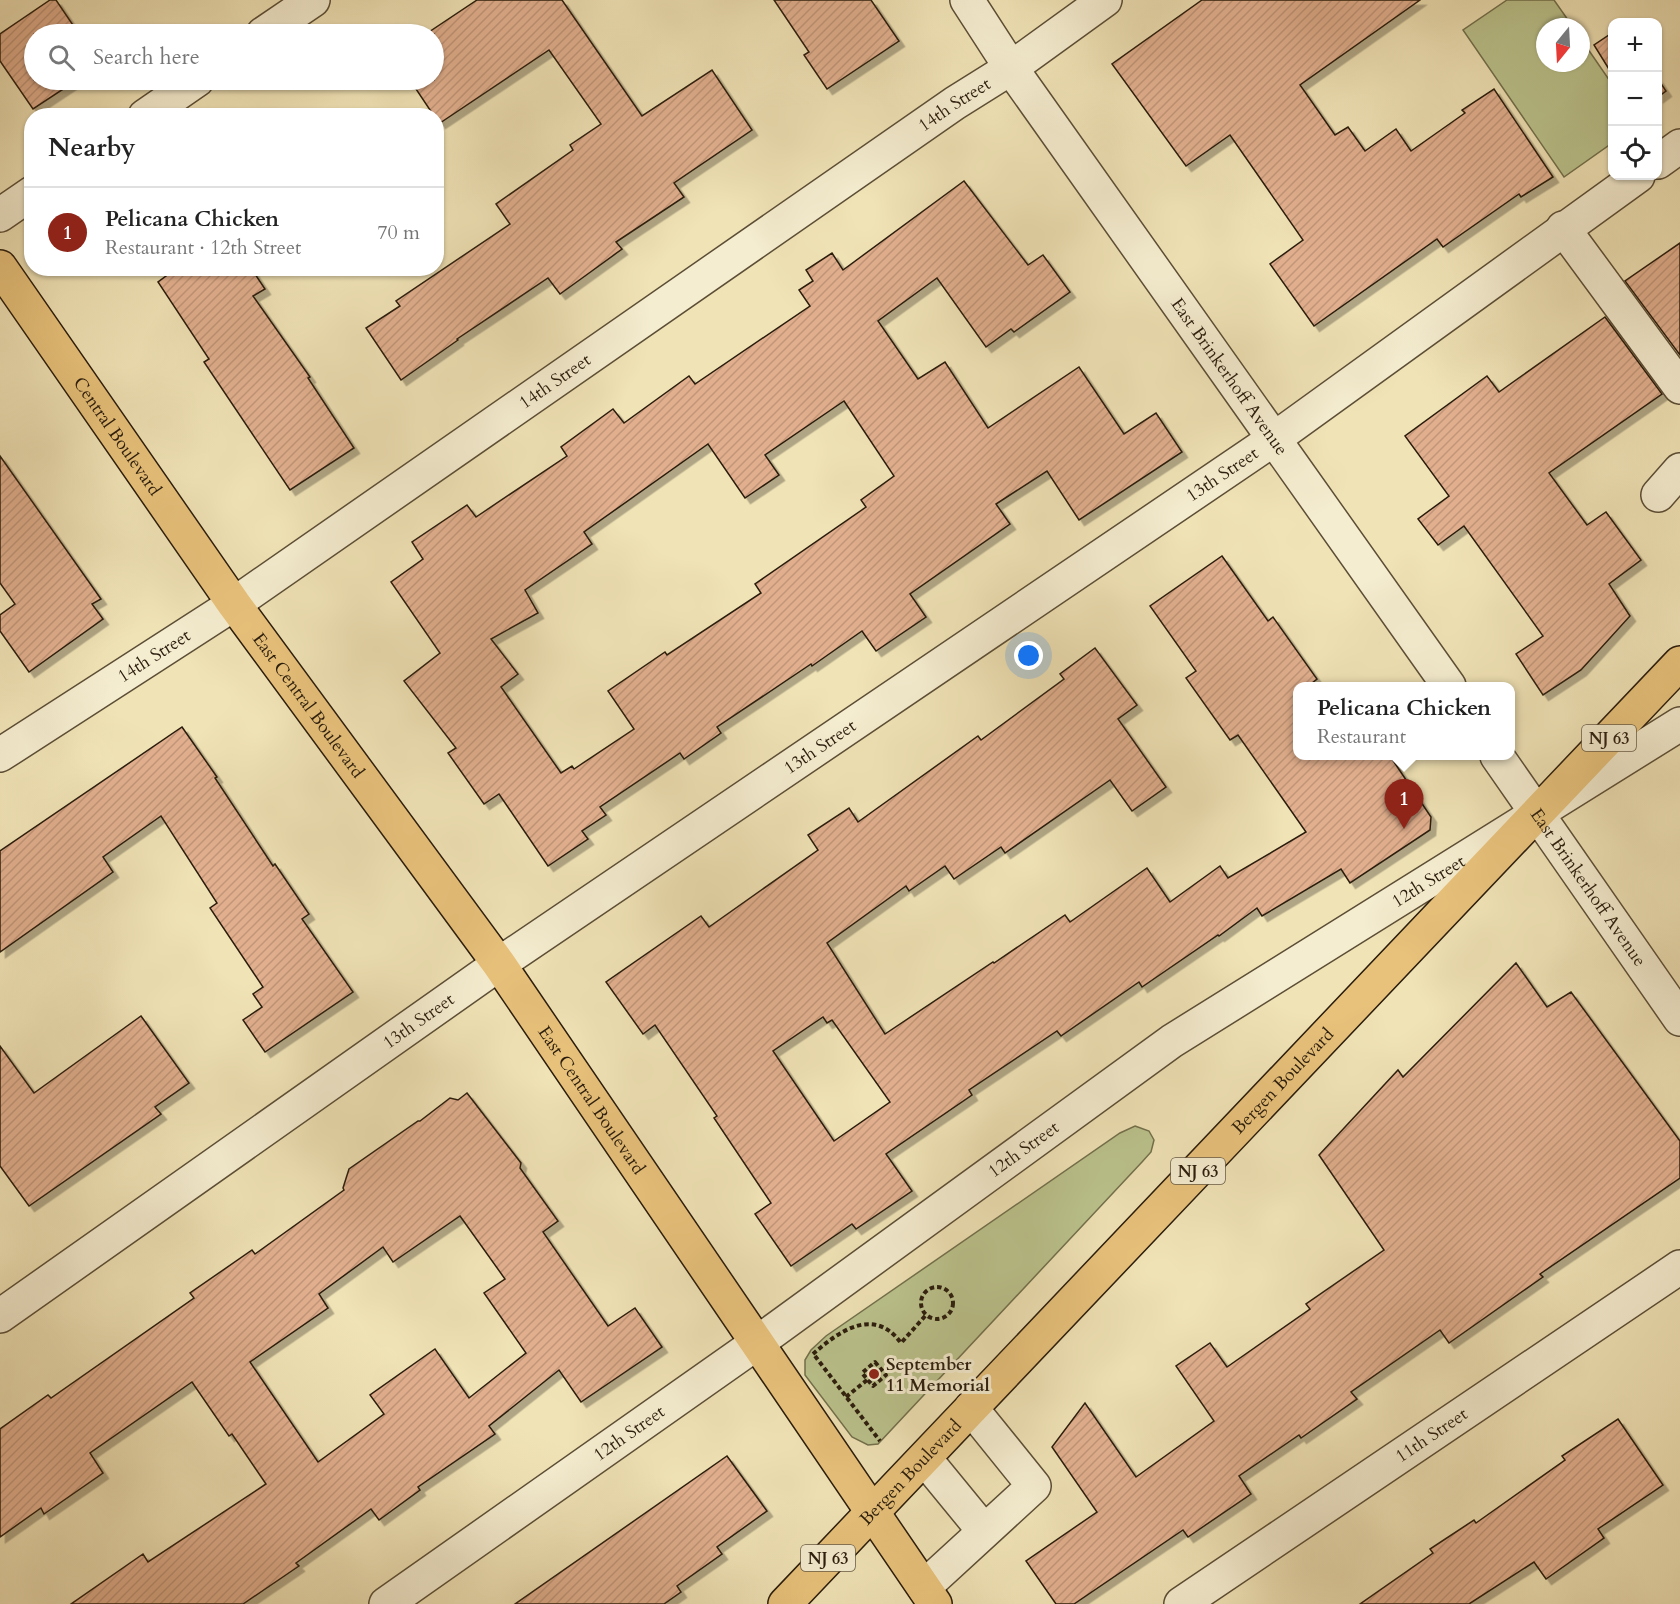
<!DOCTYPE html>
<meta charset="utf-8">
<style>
:root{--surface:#fff;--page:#f6f6f6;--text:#222;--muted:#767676;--line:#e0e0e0;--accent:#8f2418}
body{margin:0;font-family:Cardo,serif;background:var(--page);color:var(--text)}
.controls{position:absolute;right:18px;top:18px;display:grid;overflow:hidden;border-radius:12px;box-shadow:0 2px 4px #0004}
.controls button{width:54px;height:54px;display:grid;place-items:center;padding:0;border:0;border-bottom:2px solid var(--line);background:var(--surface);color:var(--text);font:30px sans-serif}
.compass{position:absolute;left:1536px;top:18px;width:54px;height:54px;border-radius:50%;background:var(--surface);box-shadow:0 2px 4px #0004;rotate:198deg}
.you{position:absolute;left:1029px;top:656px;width:21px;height:21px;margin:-15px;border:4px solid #fff;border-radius:50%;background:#1a73e8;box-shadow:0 0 0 9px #1a73e833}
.badge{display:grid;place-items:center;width:39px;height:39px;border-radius:50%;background:var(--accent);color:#fff;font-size:20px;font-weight:700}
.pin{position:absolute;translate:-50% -50px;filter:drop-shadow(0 2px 3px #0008)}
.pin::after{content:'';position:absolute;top:32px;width:21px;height:18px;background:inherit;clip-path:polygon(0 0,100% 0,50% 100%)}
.popup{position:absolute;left:1293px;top:682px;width:222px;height:78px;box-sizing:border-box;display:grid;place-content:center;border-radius:12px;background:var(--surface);filter:drop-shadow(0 2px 4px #0005);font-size:20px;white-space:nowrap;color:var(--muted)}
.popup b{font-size:22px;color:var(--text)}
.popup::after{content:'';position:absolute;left:50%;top:100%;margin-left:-12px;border:12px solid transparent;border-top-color:var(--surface)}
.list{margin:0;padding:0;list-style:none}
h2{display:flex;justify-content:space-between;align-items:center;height:78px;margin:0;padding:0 24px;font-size:26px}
h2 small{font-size:20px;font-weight:400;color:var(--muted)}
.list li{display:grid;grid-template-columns:39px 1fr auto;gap:18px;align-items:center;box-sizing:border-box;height:90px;padding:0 24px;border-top:2px solid var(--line)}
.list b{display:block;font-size:22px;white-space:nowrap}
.list p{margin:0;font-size:20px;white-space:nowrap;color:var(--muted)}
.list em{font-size:20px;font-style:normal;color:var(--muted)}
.icon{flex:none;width:33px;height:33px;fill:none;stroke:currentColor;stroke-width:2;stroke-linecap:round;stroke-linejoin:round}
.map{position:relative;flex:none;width:1680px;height:1604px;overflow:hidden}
.search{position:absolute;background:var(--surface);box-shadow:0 2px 4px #0004;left:24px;top:24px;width:420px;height:66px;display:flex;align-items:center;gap:15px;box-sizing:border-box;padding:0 21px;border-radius:33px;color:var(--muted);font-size:22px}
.panel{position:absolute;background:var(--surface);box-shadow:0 2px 4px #0004;left:24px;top:108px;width:420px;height:168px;border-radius:24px}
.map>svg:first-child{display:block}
.green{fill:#bbc38d;stroke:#72704c;stroke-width:1.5}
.building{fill:url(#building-hatch);stroke:#2a1c0c;stroke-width:1.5;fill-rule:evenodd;filter:url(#shadow)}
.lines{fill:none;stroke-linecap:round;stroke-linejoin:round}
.minor-casing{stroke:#5c4e36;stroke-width:36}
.major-casing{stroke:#2a1c0c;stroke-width:36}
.path{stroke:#2a1c0c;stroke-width:4;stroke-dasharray:4.5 3;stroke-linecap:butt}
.minor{stroke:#f5edd0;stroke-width:33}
.major{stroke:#e8c27b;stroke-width:33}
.poi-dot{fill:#8f2418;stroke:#f5edd0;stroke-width:2}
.labels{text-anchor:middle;stroke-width:6;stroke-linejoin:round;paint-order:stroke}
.shield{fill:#f5edd0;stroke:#675b47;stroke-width:1.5}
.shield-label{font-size:16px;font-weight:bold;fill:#2a1c0c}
.street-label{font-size:18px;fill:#2a1c0c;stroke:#f5edd0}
.poi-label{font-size:18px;font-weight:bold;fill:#2a1c0c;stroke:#f5edd0;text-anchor:start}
</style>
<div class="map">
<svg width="1680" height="1604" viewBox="0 0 1680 1604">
<defs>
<pattern id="building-hatch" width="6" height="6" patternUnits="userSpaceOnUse" patternTransform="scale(1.5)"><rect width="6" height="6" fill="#e1af8e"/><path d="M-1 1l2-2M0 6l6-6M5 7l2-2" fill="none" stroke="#c19679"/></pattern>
<filter id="shadow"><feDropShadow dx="5.5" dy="5.5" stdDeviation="0" flood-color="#0004"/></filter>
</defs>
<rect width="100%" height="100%" fill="#f0e3b6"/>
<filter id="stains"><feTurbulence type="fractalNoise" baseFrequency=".00333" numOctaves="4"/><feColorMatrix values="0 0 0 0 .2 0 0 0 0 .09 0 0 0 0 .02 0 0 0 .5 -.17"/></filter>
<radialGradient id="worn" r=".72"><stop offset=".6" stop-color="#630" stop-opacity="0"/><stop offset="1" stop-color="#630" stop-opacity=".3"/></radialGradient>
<g class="green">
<path d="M1507 0H1554L1573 27H1545V63H1581V39L1612 84V143L1564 177 1463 30Z"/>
<path d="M1135 1126 1149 1131 1154 1140 1151 1152 1142 1162 878 1444 868 1445 852 1437 805 1375V1360L811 1350 826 1336 1120 1133Z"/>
</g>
<g class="building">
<path d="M50 0H56L79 34H34V80H77L33 109 0 61V34Z"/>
<path d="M477 0H562L642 116 712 70 752 130 674 183 684 197 616 242 622 249 585 276 560 294 548 278 457 339 458 340 401 380 366 328 400 306 396 301 510 224 496 204 573 150 570 145 601 124 549 50 440 123 436 116H434L410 80H434V34H426Z"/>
<path d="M774 0H871L899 41 827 89 804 55 809 52Z"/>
<path d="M1202 0H1420L1300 85 1335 135 1348 127 1365 151 1396 129 1411 151 1465 113 1462 110 1494 89 1553 177 1521 197 1519 194 1443 247 1437 239 1314 326 1270 264 1303 240 1230 135 1186 166 1112 64Z"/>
<path d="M1612 33V74L1594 45Z"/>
<path d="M1658 79 1666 91 1658 97Z"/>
<path d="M964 181 1028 265 1043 255 1070 292 1014 332 1011 329 986 347 937 278 878 321 918 379 945 362 988 428 1079 367 1124 434 1156 413 1182 452 1079 520 1047 471 996 504 1010 524 910 594 926 617 876 651 862 631 812 666 811 664 717 727 721 733 684 759 680 753 600 807 606 815 582 831 588 839 548 866 499 794 484 804 448 753 456 748 404 681 440 653 391 582 423 559 412 542 467 505 476 517 567 456 561 447 613 409 624 423 689 376 695 384 810 306 799 290 813 281 806 270 832 253 843 270ZM844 401 894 476 861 500 866 507 755 584 761 593 667 655 665 652 608 691 634 729 574 769 572 766 561 773 501 687 518 674 491 639 538 613 525 590 592 544 584 532 708 444 745 498 779 475 765 455Z"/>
<path d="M1680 243V355L1625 281Z"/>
<path d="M177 268H251L265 289 253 296 310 377 308 378 354 448 290 490 204 362 209 359 158 282Z"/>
<path d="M1605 317 1662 394 1549 473 1587 525 1606 512 1641 560 1609 584 1630 616 1581 670 1543 695 1516 654 1543 636 1464 526 1438 545 1418 519 1449 496 1405 436 1487 376 1499 392Z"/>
<path d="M0 456 101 599 92 604 103 619 29 672 0 631V615L15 604 0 583Z"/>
<path d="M1222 556 1268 621 1273 617 1317 679 1307 687H1298V756H1390L1431 817 1430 830 1350 883 1341 869 1262 916 1257 908 1219 936 1218 935 1142 987 1139 982 1061 1036 1057 1031 969 1090 972 1095 886 1154 912 1191 856 1229 852 1224 791 1266 755 1214 771 1203 714 1118 717 1116 655 1025 643 1034 606 982 701 916 709 927 818 850 808 835 849 808 858 822 978 736 981 740 1064 679 1060 674 1095 648 1137 705 1118 719 1166 787 1132 811 1110 780 1005 853 1001 847 954 879 945 866 909 891 906 886 827 943 885 1034 993 962 994 963 1065 915 1070 922 1147 868 1170 902 1220 866 1228 878 1306 832 1238 735 1230 740 1186 678 1196 671 1150 606ZM823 1017 827 1023 832 1020 890 1102 834 1141 773 1051Z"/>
<path d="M182 727 217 777 215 778 273 866 275 864 309 914 302 919 353 992 265 1052 243 1020 262 1007 253 994 263 987 210 908 217 903 161 816 103 857 113 872 0 952V851Z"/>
<path d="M1516 963 1547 1007 1571 992 1680 1141V1178L1540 1274 1543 1277 1449 1343 1440 1330 1351 1392 1357 1399 1301 1438 1299 1435 1239 1476 1251 1494 1188 1537 1183 1530 1074 1604H1056L1026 1561 1097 1512 1052 1447 1085 1403 1136 1477 1214 1421 1176 1366 1210 1343 1227 1367 1310 1309 1306 1304 1384 1250 1319 1155 1398 1070 1403 1077Z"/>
<path d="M141 1016 189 1083 155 1107 161 1114 29 1206 0 1166V1046L34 1093Z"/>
<path d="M467 1093 521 1163 520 1168 558 1221 543 1232 608 1326 635 1308 662 1347 581 1402 559 1370 489 1426 495 1434 418 1487 420 1490 379 1520 371 1509 296 1563 299 1566 243 1604H71L143 1554 148 1562 266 1484 232 1434 229 1436 192 1382 90 1453 103 1473 44 1514 41 1508 0 1537V1429L48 1395 51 1398 194 1298 190 1293 252 1250 255 1254 344 1190 343 1188 349 1169 418 1121H420L450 1098 458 1100ZM460 1216 505 1279 484 1293 526 1353 469 1398 435 1349 370 1395 384 1414 318 1462 250 1362 328 1308 319 1294 383 1247 393 1262Z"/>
<path d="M1618 1419 1663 1485 1598 1529 1604 1538 1546 1579 1534 1562 1469 1604H1360L1433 1553 1430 1549 1474 1520 1476 1523 1565 1460 1562 1456Z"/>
<path d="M727 1456 767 1511 717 1547 722 1554 677 1586 681 1592 664 1604H515Z"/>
</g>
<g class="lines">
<g class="minor-casing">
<g id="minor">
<path id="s1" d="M967 0 1011 68 1449 686"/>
<path d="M263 34 313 0"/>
<path d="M145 116 197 80"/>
<path d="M1658 162 1680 146"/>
<path d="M0 215 32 193"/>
<path d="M1563 228 1680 387"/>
<path d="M1658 495 1680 470"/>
<path id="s2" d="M0 755 234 604 955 103 1011 68 1105 0"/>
<path id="s3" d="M1497 756 1680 1019"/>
<path id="s4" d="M0 1316 499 964 1274 439 1638 176"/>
<path d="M925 1459 984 1531"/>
<path d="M924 1587 1034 1486 971 1408"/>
<path id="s5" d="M386 1604 757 1343 1172 1041 1680 724"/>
<path id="s6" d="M1181 1604 1680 1267"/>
</g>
</g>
<g class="major-casing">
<g id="major">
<path id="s7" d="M0 267 234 604 499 964 935 1604"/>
<path id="s8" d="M785 1604 1680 663"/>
</g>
</g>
<g class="path">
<circle cx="937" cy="1303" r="16"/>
<path d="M813 1354C839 1331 874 1306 901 1343L926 1315"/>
<path d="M815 1356 880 1441"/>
<path d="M875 1362 886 1375 873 1386 862 1373Z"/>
<path d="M846 1397 867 1380"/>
</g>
<use href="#minor" class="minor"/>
<use href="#major" class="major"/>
</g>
<circle class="poi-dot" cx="874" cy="1374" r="6"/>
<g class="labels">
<g class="shield">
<rect x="1582" y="725" width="54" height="26" rx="4.5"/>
<rect x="1171" y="1158" width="54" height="26" rx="4.5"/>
<rect x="801" y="1545" width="54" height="26" rx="4.5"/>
</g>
<g class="shield-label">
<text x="1609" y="744">NJ 63</text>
<text x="1198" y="1177">NJ 63</text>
<text x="828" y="1564">NJ 63</text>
</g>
<g class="street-label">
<text dy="6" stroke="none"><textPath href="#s2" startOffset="1155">14th Street</textPath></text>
<text dy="6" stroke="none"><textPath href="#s1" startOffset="459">East Brinkerhoff Avenue</textPath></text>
<text dy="6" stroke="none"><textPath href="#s2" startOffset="669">14th Street</textPath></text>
<text dy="6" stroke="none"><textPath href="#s7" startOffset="206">Central Boulevard</textPath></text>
<text dy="6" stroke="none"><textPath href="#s4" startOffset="1484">13th Street</textPath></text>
<text dy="6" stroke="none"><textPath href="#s2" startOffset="183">14th Street</textPath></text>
<text dy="6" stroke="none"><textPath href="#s7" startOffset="536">East Central Boulevard</textPath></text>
<text dy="6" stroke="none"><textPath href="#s4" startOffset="998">13th Street</textPath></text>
<text dy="6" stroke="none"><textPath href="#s5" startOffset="1269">12th Street</textPath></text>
<text dy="6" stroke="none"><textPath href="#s3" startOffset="160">East Brinkerhoff Avenue</textPath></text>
<text dy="6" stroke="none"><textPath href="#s4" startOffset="512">13th Street</textPath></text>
<text dy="6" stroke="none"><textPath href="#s8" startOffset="722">Bergen Boulevard</textPath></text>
<text dy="6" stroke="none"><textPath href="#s7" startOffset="1022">East Central Boulevard</textPath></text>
<text dy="6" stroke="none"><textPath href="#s5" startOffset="783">12th Street</textPath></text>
<text dy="6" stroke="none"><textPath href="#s5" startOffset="297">12th Street</textPath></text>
<text dy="6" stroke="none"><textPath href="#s6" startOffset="302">11th Street</textPath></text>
<text dy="6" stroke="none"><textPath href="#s8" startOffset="182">Bergen Boulevard</textPath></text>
</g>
<g class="poi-label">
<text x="886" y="1370">September<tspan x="886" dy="21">11 Memorial</tspan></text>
</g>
</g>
<rect width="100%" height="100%" filter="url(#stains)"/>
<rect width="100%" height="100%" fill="url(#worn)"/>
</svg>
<div class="controls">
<button>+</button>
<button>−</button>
<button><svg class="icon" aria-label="locate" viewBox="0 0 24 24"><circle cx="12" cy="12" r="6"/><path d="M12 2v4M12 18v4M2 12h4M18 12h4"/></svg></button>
</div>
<svg class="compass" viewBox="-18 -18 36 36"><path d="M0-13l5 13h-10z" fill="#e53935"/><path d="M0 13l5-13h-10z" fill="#767676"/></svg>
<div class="you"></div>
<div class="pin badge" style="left:1404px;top:829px">1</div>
<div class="popup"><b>Pelicana Chicken</b>Restaurant</div>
<div class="search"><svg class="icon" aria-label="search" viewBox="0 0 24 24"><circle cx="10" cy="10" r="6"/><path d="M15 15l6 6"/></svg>Search here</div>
<section class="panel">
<h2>Nearby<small></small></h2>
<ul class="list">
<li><span class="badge">1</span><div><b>Pelicana Chicken</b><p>Restaurant · 12th Street</p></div><em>70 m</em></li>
</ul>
</section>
</div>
